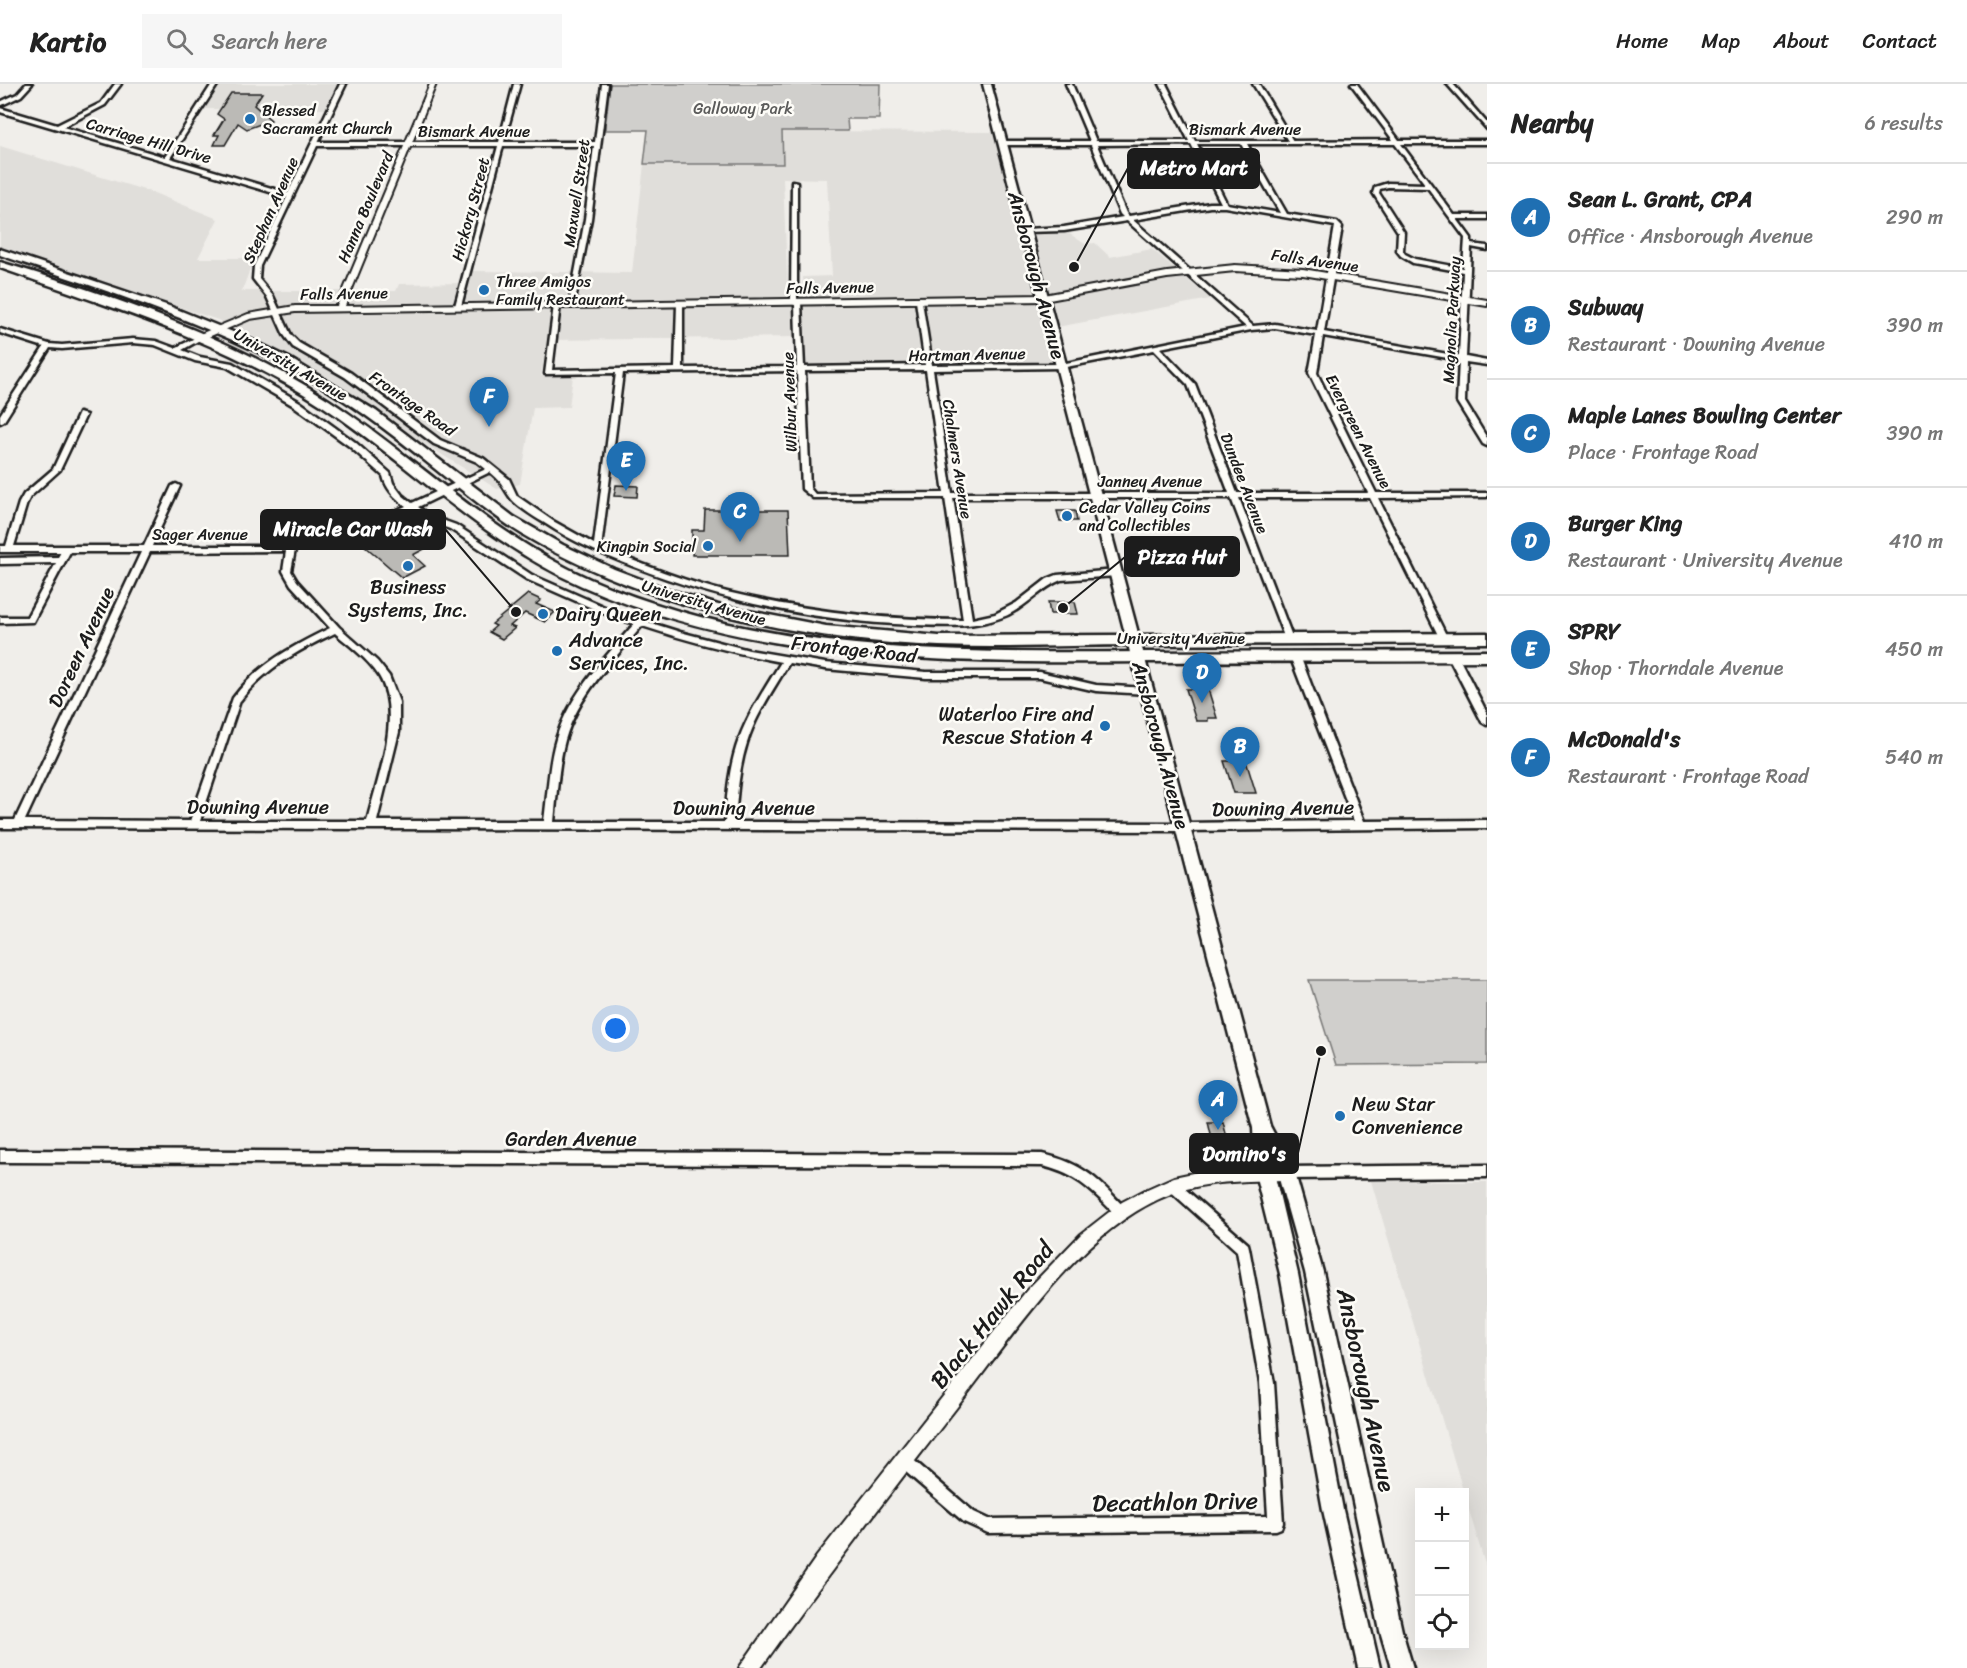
<!DOCTYPE html>
<meta charset="utf-8">
<style>
:root{--surface:#fff;--page:#f6f6f6;--text:#222;--muted:#767676;--line:#e0e0e0;--accent:#1f6fb2}
body{margin:0;font-family:Sriracha,sans-serif;background:var(--page);color:var(--text)}
.controls{position:absolute;right:18px;bottom:18px;display:grid;overflow:hidden;border-radius:0px;box-shadow:0 6px 24px #0002}
.controls button{width:54px;height:54px;display:grid;place-items:center;padding:0;border:0;border-bottom:2px solid var(--line);background:var(--surface);color:var(--text);font:30px sans-serif}
.you{position:absolute;left:616px;top:945px;width:21px;height:21px;margin:-15px;border:4px solid #fff;border-radius:50%;background:#1a73e8;box-shadow:0 0 0 9px #1a73e833}
.badge{display:grid;place-items:center;width:39px;height:39px;border-radius:50%;background:var(--accent);color:#fff;font-size:20px;font-weight:700}
.pin{position:absolute;translate:-50% -50px;filter:drop-shadow(0 2px 3px #0008)}
.pin::after{content:'';position:absolute;top:32px;width:21px;height:18px;background:inherit;clip-path:polygon(0 0,100% 0,50% 100%)}
.list{margin:0;padding:0;list-style:none}
h2{display:flex;justify-content:space-between;align-items:center;height:78px;margin:0;padding:0 24px;font-size:26px}
h2 small{font-size:20px;font-weight:400;color:var(--muted)}
.list li{display:grid;grid-template-columns:39px 1fr auto;gap:18px;align-items:center;box-sizing:border-box;height:108px;padding:0 24px;border-top:2px solid var(--line)}
.list b{display:block;font-size:22px;white-space:nowrap}
.list p{margin:0;font-size:20px;white-space:nowrap;color:var(--muted)}
.list em{font-size:20px;font-style:normal;color:var(--muted)}
.icon{flex:none;width:33px;height:33px;fill:none;stroke:currentColor;stroke-width:2;stroke-linecap:round;stroke-linejoin:round}
.map{position:relative;flex:none;width:1487px;height:1584px;overflow:hidden}
header{display:flex;align-items:center;gap:36px;box-sizing:border-box;height:84px;padding:0 30px;background:var(--surface);border-bottom:2px solid var(--line)}
header strong{font-size:28px}
nav{display:flex;gap:33px;margin-inline-start:auto;font-size:21px}
.search{width:420px;height:54px;background:var(--page);display:flex;align-items:center;gap:15px;box-sizing:border-box;padding:0 21px;border-radius:0px;color:var(--muted);font-size:22px}
main{display:flex}
aside{flex:1;background:var(--surface)}
.map>svg:first-child{display:block}
.built{fill:#e0deda;fill-rule:evenodd}
.green{fill:#d0cfcc;stroke:#767674;stroke-width:1.5}
.building{fill:#bbbab6;stroke:#1c1c1c;stroke-width:1.5}
.lines{fill:none;stroke-linecap:round;stroke-linejoin:round}
.minor-casing{stroke:#1c1c1c;stroke-width:5}
.tertiary-casing{stroke:#1c1c1c;stroke-width:4}
.secondary-casing{stroke:#1c1c1c;stroke-width:5}
.primary-casing{stroke:#1c1c1c;stroke-width:5}
.minor{fill:#fdfcf7;fill-rule:evenodd}
.tertiary{fill:#fdfcf7;fill-rule:evenodd}
.secondary{fill:#fdfcf7;fill-rule:evenodd}
.primary{fill:#fdfcf7;fill-rule:evenodd}
.poi-dot{fill:#1f6fb2;stroke:#fdfcf7;stroke-width:2}
.labels{text-anchor:middle;stroke-width:5;stroke-linejoin:round;paint-order:stroke}
.far-park-label{font-size:16px;fill:#5b5b5a;stroke:#fdfcf7}
.far-poi-label{font-size:16px;fill:#1c1c1c;stroke:#fdfcf7;text-anchor:start}
.far-street-label{font-size:16px;fill:#1c1c1c;stroke:#fdfcf7}
.street-label{font-size:20px;fill:#1c1c1c;stroke:#fdfcf7}
.poi-label{font-size:20px;fill:#1c1c1c;stroke:#fdfcf7;text-anchor:start}
.near-street-label{font-size:24px;fill:#1c1c1c;stroke:#fdfcf7}
.leader{fill:none;stroke:#1c1c1c;stroke-width:2}
.callout-dot{fill:#1c1c1c;stroke:#fdfcf7;stroke-width:2}
.callout{fill:#1c1c1c;stroke:#1c1c1c;stroke-width:2}
.callout-label{font-size:21px;text-anchor:middle;font-weight:bold;fill:#fff}
</style>
<header>
<strong>Kartio</strong>
<div class="search"><svg class="icon" aria-label="search" viewBox="0 0 24 24"><circle cx="10" cy="10" r="6"/><path d="M15 15l6 6"/></svg>Search here</div>
<nav><a>Home</a><a>Map</a><a>About</a><a>Contact</a></nav>
</header>
<main>
<div class="map">
<svg width="1487" height="1584" viewBox="0 0 1487 1584">
<rect width="100%" height="100%" fill="#f0eeea"/>
<filter id="ink" filterUnits="userSpaceOnUse"><feTurbulence type="fractalNoise" baseFrequency=".0167" numOctaves="2"/><feDisplacementMap in="SourceGraphic" scale="12" xChannelSelector="R" yChannelSelector="G"/><feConvolveMatrix kernelMatrix="1 2 1 2 8 2 1 2 1" color-interpolation-filters="sRGB"/></filter>
<g filter="url(#ink)">
<g class="built">
<path d="M220 0H340L328 25H204Z"/>
<path d="M782 47 994 48 1020 142H1065L1067 148 1085 160 1095 159 1110 173 1152 165 1210 215 1057 243 1067 278 806 283 803 253 547 256 541 292H573L569 323 533 324 520 400 497 405 252 252 218 236 0 163V62L154 109 218 135 198 174H254L242 207H396L399 200 469 199 472 187 632 189 644 80H783ZM783 94 827 95 832 192 803 193 805 215H788Z"/>
<path d="M1371 1097 1487 1098V1484L1484 1477Z"/>
</g>
<g class="green">
<path d="M610 0H880L879 35H847L848 47H782L783 80H644L648 46H605Z"/>
<path d="M1309 896H1487V980L1336 981Z"/>
</g>
<g class="building">
<path d="M231 9H262L254 21 271 36 247 45 238 39 225 61H214L219 51H214L224 35 217 30Z"/>
<path d="M616 401 638 402 637 413 614 412Z"/>
<path d="M705 426H788L790 471H692V446H704Z"/>
<path d="M1057 427H1075L1077 437H1060Z"/>
<path d="M402 444 426 464 413 471 425 482 402 494 365 462Z"/>
<path d="M528 510 541 516 536 520 555 528 545 538 525 529 510 542 515 544 502 555 489 548 496 542 492 540Z"/>
<path d="M1048 518H1075L1078 530H1050Z"/>
<path d="M1186 605H1208L1217 634H1208V637H1196Z"/>
<path d="M1224 677H1246L1256 709H1234Z"/>
<path d="M1208 1038H1223L1227 1054H1239L1243 1067 1215 1068Z"/>
</g>
<g class="lines">
<g class="minor-casing">
<g id="minor">
<path d="M26 0H32L21 12 0 22V18L17 10Z"/>
<path d="M115 0H121L105 21 63 43 165 73 212 0H218L170 74 288 109 340 0H346L318 58H499L514 0H520L504 58H595L602 0H608L591 135 574 222 569 221 585 135 594 62H503L461 222 458 224 455 222 498 62H317L260 182 259 195 273 212 291 251 299 259 351 289 440 356 483 374 509 395 517 412 553 437 594 460 616 289 545 290 554 221 557 219 560 221 552 286 675 284 677 220 680 218 683 220V284L797 283 795 221 791 219 792 97 797 98V217L801 219 804 283 925 281 916 217 919 215 922 217 932 281 1061 280 1246 243 1127 137 1064 147 1024 148 1023 147 1026 145 1064 143 1123 133 1120 130 1091 61H1003L1000 59 1003 57H1090L1066 0H1072L1096 57H1189L1160 0H1166L1195 57H1288L1253 0H1259L1293 57 1393 56 1351 0H1357L1399 56H1487V60H1401L1454 131H1487V135H1457L1471 154V160L1487 162V166L1471 163 1466 273 1487 277V281L1466 278 1465 318 1487 354V362L1483 360 1457 318 1459 276 1323 252 1317 289 1376 409H1487V413L1378 414 1448 555 1447 557H1441L1440 555 1370 414H1239L1293 555 1289 558 1285 555 1231 414H953L972 535 995 530 1016 519 1047 495 1057 491 1116 486 1120 489 1116 492 1061 496C1039 505 1024 526 1000 534 973 544 944 542 915 541 818 538 721 517 632 482 602 470 573 458 546 440 536 434 516 422 510 413 501 400 503 399 490 388L418 423 431 432 456 441 532 491 616 528 680 548 749 566 825 579 926 588H1040L1096 601 1147 604 1152 607 1147 610 1096 607 1040 594H926L825 585 789 579C774 605 756 630 747 659 739 684 737 711 735 738L1182 739 1354 737 1290 572 1295 569 1300 572 1364 737 1487 736V744L1182 747 0 744V736H15L141 468H70L33 538 0 539V533H27L56 479 0 480V474L58 473 61 468H0V462H6L19 419 24 410 53 385 79 329 86 331 60 386 30 413 27 419 14 462H144L172 402 176 400 180 402 152 462H278L314 458 358 444 406 422C395 414 386 405 383 392L349 362 294 322 227 283 195 277 155 261 133 259 62 265 50 264 4 337 0 339V331L44 263 0 249V245L49 260 62 261 133 255 156 257 175 264 201 251H205V253L182 266 200 273 232 279 300 318 355 358 390 389 393 399 402 411 412 419 486 385 477 378 434 360 345 293 293 263 284 251 267 213 253 195 254 182 287 113 0 28V24L57 41 101 19ZM1191 60 1221 119H1210L1129 132 1126 129 1097 61ZM1197 60H1241L1280 129 1227 120ZM1247 60H1395L1425 100 1388 99 1375 103 1373 109 1398 148 1397 167 1401 172 1413 179 1463 188 1459 272 1324 248 1342 143 1337 138 1287 130ZM1388 103 1428 104 1465 154 1463 184 1415 175 1405 170 1403 167 1404 148 1379 109 1380 105ZM1210 123H1225L1335 142 1317 247 1275 240 1253 242 1133 136ZM1275 244 1316 251 1309 289 1368 409H1237L1195 300 1160 264 1251 246ZM1154 266 1188 301 1229 409H952L933 286 1061 284ZM926 286 944 409 815 410 810 404 805 287ZM797 287 802 405 813 414H945L963 536C883 536 805 527 727 508 684 497 642 480 601 464L623 289ZM411 426 425 436 450 445 526 495 610 532 634 540C604 575 570 609 556 655 548 681 548 710 544 737H377L399 648V618L389 592 377 577 339 543 297 497 291 487 295 466C337 461 373 444 411 426ZM286 467 283 487 291 501 330 544C293 562 258 580 233 614L190 737 25 736 150 468ZM642 542C687 557 734 569 781 578 766 603 749 628 739 655 729 682 727 710 725 738H554C557 710 558 682 565 656 578 611 613 577 642 542ZM335 549C350 562 368 575 379 592 403 631 377 695 367 737H200L240 617C265 584 299 566 335 549Z"/>
<path d="M1447 0H1453L1487 39V45Z"/>
<path d="M1453 569 1458 572 1487 629V641L1482 638 1448 572Z"/>
<path d="M0 1066 1042 1070C1083 1079 1098 1095 1126 1125L1128 1129 1126 1133 1122 1135 1118 1133C1093 1108 1078 1090 1042 1082L0 1078Z"/>
<path d="M1487 1081V1093L1286 1095 1282 1093 1280 1089 1282 1085 1286 1083Z"/>
<path d="M1172 1095 1176 1097 1248 1160 1249 1164 1274 1299 1283 1439 1281 1444 1276 1446 988 1449 964 1438 900 1383 898 1378 900 1373 905 1371 910 1373 974 1428 989 1435 1268 1432 1260 1299 1237 1167 1168 1105 1166 1101 1168 1097Z"/>
</g>
</g>
<g class="tertiary-casing">
<g id="tertiary">
<path d="M430 0H436L345 222 1044 211 1167 188 1235 181 1303 185 1487 216V222L1303 191 1235 187 1167 194 1044 217 295 228 250 235 206 254H200V250L248 230 295 222H337Z"/>
<path d="M1286 1082 1292 1084 1294 1089 1292 1094 1286 1096C1242 1097 1198 1096 1157 1116 1074 1156 1013 1252 957 1323 890 1409 824 1495 761 1584H739L817 1472 1027 1206 1081 1150 1122 1118 1145 1106 1174 1093 1221 1083Z"/>
</g>
</g>
<g class="secondary-casing">
<path id="secondary" d="M983 0H991L1270 1042 1295 1089 1323 1188 1402 1547 1413 1584H1391L1380 1547 1305 1188 1278 1091 1272 1080 1298 1190 1343 1426 1380 1584H1358L1323 1426 1280 1190 1255 1089 1253 1044Z"/>
</g>
<g class="primary-casing">
<g id="primary">
<path d="M0 165 169 222 250 255 289 274 376 327 514 433 563 461 614 485 667 505 718 521 826 542 939 552 1487 549V559C1370 560 1254 560 1137 561 1071 561 1005 565 939 562 825 557 711 536 606 492 571 477 532 459 501 436 447 397 399 352 343 316 238 247 118 211 0 171Z"/>
<path d="M0 178C111 211 231 253 329 316 418 374 492 452 590 495 768 573 963 569 1153 568 1264 567 1376 568 1487 567V577C1376 578 1264 577 1153 578 959 579 763 581 582 502 483 458 411 381 321 321 223 257 110 223 0 184Z"/>
</g>
</g>
<use href="#minor" class="minor"/>
<use href="#tertiary" class="tertiary"/>
<use href="#secondary" class="secondary"/>
<use href="#primary" class="primary"/>
</g>
</g>
<g class="poi-dot">
<circle cx="250" cy="35" r="6"/>
<circle cx="484" cy="206" r="6"/>
<circle cx="1067" cy="432" r="6"/>
<circle cx="708" cy="462" r="6"/>
<circle cx="408" cy="482" r="6"/>
<circle cx="543" cy="530" r="6"/>
<circle cx="557" cy="567" r="6"/>
<circle cx="1105" cy="642" r="6"/>
<circle cx="1340" cy="1032" r="6"/>
</g>
<g class="labels">
<g class="far-park-label">
<text x="743" y="30">Galloway Park</text>
</g>
<g class="far-poi-label">
<text x="262" y="32">Blessed<tspan x="262" dy="18">Sacrament Church</tspan></text>
<text x="496" y="203">Three Amigos<tspan x="496" dy="18">Family Restaurant</tspan></text>
<text x="1079" y="429">Cedar Valley Coins<tspan x="1079" dy="18">and Collectibles</tspan></text>
<text x="696" y="468" text-anchor="end">Kingpin Social</text>
</g>
<g class="far-street-label">
<text x="1245" y="51">Bismark Avenue</text>
<text x="474" y="53">Bismark Avenue</text>
<text transform="translate(149 56) rotate(16)" y="6">Carriage Hill Drive</text>
<text transform="translate(576 109) rotate(-82)" y="6">Maxwell Street</text>
<text transform="translate(365 123) rotate(-67)" y="6">Hanna Boulevard</text>
<text transform="translate(470 125) rotate(-75)" y="6">Hickory Street</text>
<text transform="translate(270 126) rotate(-66)" y="6">Stephan Avenue</text>
<text transform="translate(1315 176) rotate(8)" y="6">Falls Avenue</text>
<text transform="translate(830 203) rotate(-1)" y="6">Falls Avenue</text>
<text transform="translate(344 209) rotate(-1)" y="6">Falls Avenue</text>
<text transform="translate(1451 236) rotate(-87)" y="6">Magnolia Parkway</text>
<text transform="translate(967 270) rotate(-1)" y="6">Hartman Avenue</text>
<text transform="translate(291 280) rotate(30)" y="6">University Avenue</text>
<text transform="translate(789 318) rotate(-92)" y="6">Wilbur Avenue</text>
<text transform="translate(413 319) rotate(35)" y="6">Frontage Road</text>
<text transform="translate(1359 347) rotate(63)" y="6">Evergreen Avenue</text>
<text transform="translate(958 375) rotate(81)" y="6">Chalmers Avenue</text>
<text x="1150" y="403">Janney Avenue</text>
<text transform="translate(1245 399) rotate(69)" y="6">Dundee Avenue</text>
<text x="200" y="456">Sager Avenue</text>
<text transform="translate(704 518) rotate(16)" y="6">University Avenue</text>
<text x="1181" y="560">University Avenue</text>
</g>
<g class="street-label">
<text transform="translate(1037 191) rotate(75)" y="7">Ansborough Avenue</text>
<text transform="translate(81 563) rotate(-65)" y="7">Doreen Avenue</text>
<text transform="translate(854 565) rotate(6)" y="7">Frontage Road</text>
<text transform="translate(1161 661) rotate(75)" y="7">Ansborough Avenue</text>
<text x="258" y="730">Downing Avenue</text>
<text x="744" y="731">Downing Avenue</text>
<text transform="translate(1283 724) rotate(-1)" y="7">Downing Avenue</text>
<text x="571" y="1062">Garden Avenue</text>
</g>
<g class="poi-label">
<text x="408" y="510" text-anchor="middle">Business<tspan x="408" dy="23">Systems, Inc.</tspan></text>
<text x="555" y="537">Dairy Queen</text>
<text x="569" y="563">Advance<tspan x="569" dy="23">Services, Inc.</tspan></text>
<text x="1093" y="637" text-anchor="end">Waterloo Fire and<tspan x="1093" dy="23">Rescue Station 4</tspan></text>
<text x="1352" y="1027">New Star<tspan x="1352" dy="23">Convenience</tspan></text>
</g>
<g class="near-street-label">
<text transform="translate(992 1231) rotate(-51)" y="8">Black Hawk Road</text>
<text transform="translate(1366 1306) rotate(78)" y="8">Ansborough Avenue</text>
<text transform="translate(1175 1418) rotate(-1)" y="8">Decathlon Drive</text>
</g>
</g>
<path class="leader" d="M1074 183L1128 84M516 528L445 445M1063 524L1125 473M1321 967L1298 1069"/>
<g class="callout-dot">
<circle cx="1074" cy="183" r="6"/>
<circle cx="516" cy="528" r="6"/>
<circle cx="1063" cy="524" r="6"/>
<circle cx="1321" cy="967" r="6"/>
</g>
<g class="callout">
<rect x="1128" y="65" width="131" height="39" rx="6"/>
<rect x="261" y="426" width="184" height="39" rx="6"/>
<rect x="1125" y="453" width="114" height="39" rx="6"/>
<rect x="1190" y="1050" width="108" height="39" rx="6"/>
</g>
<g class="callout-label">
<text x="1194" y="91">Metro Mart</text>
<text x="353" y="452">Miracle Car Wash</text>
<text x="1182" y="480">Pizza Hut</text>
<text x="1244" y="1077">Domino's</text>
</g>
</svg>
<div class="controls">
<button>+</button>
<button>−</button>
<button><svg class="icon" aria-label="locate" viewBox="0 0 24 24"><circle cx="12" cy="12" r="6"/><path d="M12 2v4M12 18v4M2 12h4M18 12h4"/></svg></button>
</div>
<div class="you"></div>
<div class="pin badge" style="left:1218px;top:1046px">A</div>
<div class="pin badge" style="left:1240px;top:693px">B</div>
<div class="pin badge" style="left:740px;top:458px">C</div>
<div class="pin badge" style="left:1202px;top:619px">D</div>
<div class="pin badge" style="left:626px;top:407px">E</div>
<div class="pin badge" style="left:489px;top:343px">F</div>
</div>
<aside>
<h2>Nearby<small>6 results</small></h2>
<ul class="list">
<li><span class="badge">A</span><div><b>Sean L. Grant, CPA</b><p>Office · Ansborough Avenue</p></div><em>290 m</em></li>
<li><span class="badge">B</span><div><b>Subway</b><p>Restaurant · Downing Avenue</p></div><em>390 m</em></li>
<li><span class="badge">C</span><div><b>Maple Lanes Bowling Center</b><p>Place · Frontage Road</p></div><em>390 m</em></li>
<li><span class="badge">D</span><div><b>Burger King</b><p>Restaurant · University Avenue</p></div><em>410 m</em></li>
<li><span class="badge">E</span><div><b>SPRY</b><p>Shop · Thorndale Avenue</p></div><em>450 m</em></li>
<li><span class="badge">F</span><div><b>McDonald's</b><p>Restaurant · Frontage Road</p></div><em>540 m</em></li>
</ul>
</aside>
</main>
